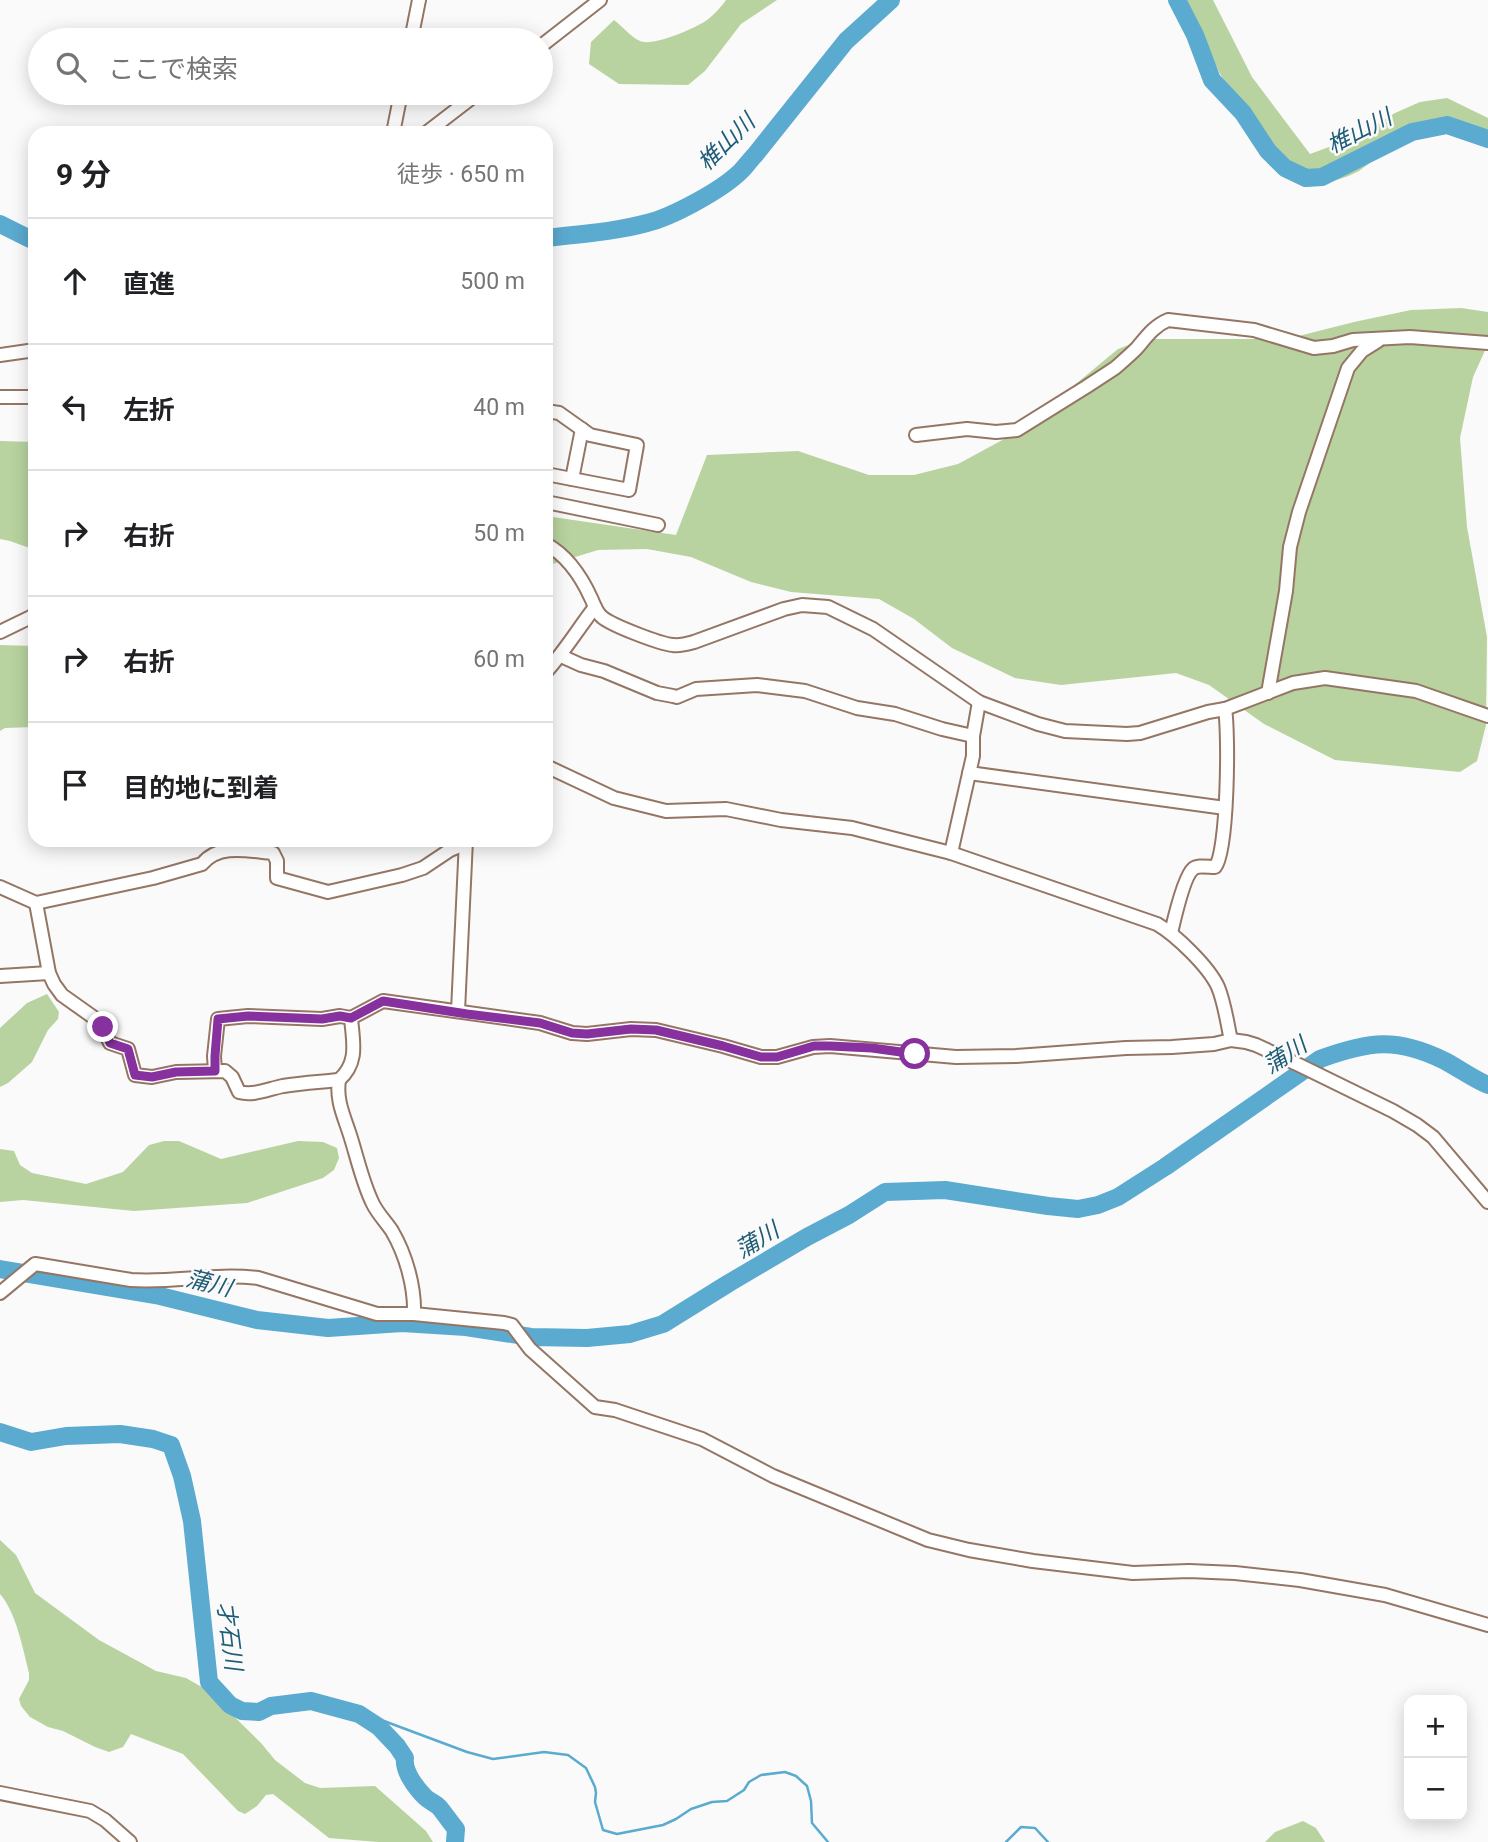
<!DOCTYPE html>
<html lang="ja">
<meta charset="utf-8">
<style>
:root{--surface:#fff;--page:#f6f6f6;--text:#202124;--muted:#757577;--line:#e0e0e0}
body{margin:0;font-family:Roboto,"Noto Sans JP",sans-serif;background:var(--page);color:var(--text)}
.controls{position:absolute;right:21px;bottom:21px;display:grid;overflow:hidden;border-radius:14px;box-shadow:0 4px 18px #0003}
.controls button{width:63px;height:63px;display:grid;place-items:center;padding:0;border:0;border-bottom:2px solid var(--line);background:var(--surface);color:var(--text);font:35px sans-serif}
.stop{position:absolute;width:21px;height:21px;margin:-16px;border:5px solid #87319f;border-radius:50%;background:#fff}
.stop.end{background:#87319f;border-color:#fff;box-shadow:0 2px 7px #0008}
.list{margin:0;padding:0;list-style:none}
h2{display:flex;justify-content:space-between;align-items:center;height:91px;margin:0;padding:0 28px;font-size:30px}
h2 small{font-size:23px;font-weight:400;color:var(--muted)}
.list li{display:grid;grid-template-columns:46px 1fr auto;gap:21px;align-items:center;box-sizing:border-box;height:126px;padding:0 28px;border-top:2px solid var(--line)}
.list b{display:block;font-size:26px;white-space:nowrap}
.list em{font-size:23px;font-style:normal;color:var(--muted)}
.icon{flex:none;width:38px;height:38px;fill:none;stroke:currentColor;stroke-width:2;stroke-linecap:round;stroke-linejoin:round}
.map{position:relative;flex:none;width:1488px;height:1842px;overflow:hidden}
.search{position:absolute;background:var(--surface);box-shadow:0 4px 18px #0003;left:28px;top:28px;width:525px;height:77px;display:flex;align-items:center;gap:18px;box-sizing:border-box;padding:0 24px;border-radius:38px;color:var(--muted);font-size:26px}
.panel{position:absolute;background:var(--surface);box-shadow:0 4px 18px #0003;left:28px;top:126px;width:525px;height:721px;border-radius:21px}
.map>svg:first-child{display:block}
.green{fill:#b8d39f}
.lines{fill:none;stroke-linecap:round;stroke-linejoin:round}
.stream{stroke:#5baacf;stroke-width:2.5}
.river{stroke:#5baacf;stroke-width:18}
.minor-casing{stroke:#957665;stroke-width:16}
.minor{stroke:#fff;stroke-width:12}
.route{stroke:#87319f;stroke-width:9}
.labels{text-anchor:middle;stroke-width:5;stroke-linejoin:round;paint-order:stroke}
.water-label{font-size:23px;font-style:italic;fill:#1f5c77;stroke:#fafafa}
</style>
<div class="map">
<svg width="1488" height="1842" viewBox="0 0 1488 1842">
<rect width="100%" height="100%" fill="#fafafa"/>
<g class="green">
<path d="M726 0H777L741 24 705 71 688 85 619 84 589 64 591 42 614 20C622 26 631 37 640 41 652 47 696 28 707 20 714 15 721 7 726 0Z"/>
<path d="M1185 0H1213L1252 77 1310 154 1356 137 1395 113 1420 102 1447 98 1488 118V133L1481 129 1445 117 1424 122 1359 171C1326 188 1308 184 1279 163L1220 74Z"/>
<path d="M1461 308 1488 312V344L1473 377 1460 438 1467 527 1487 637 1486 725 1477 761 1460 772 1335 760 1264 724 1209 685 1176 673 1061 685 1015 678 952 648 914 619 879 599 791 592 751 582 691 557 647 549 598 550 546 566V516L676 535 707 455 798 451 869 475H914L958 464 1019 431 1118 349 1145 339H1287L1354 322 1411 310Z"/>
<path d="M0 441 35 442V550L10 541 0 539Z"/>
<path d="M0 645 35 646V727L5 728 0 731Z"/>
<path d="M47 994 59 1012 58 1019 48 1030 32 1062 8 1083 0 1087V1028L27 1003Z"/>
<path d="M164 1141H179L221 1159 298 1141 323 1142 337 1148 339 1158 334 1170 323 1178 247 1203 134 1211 23 1200 0 1202V1149L14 1151 20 1165 32 1173 86 1184 123 1172 149 1145Z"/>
<path d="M0 1540 16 1555 35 1593 99 1640 156 1671 186 1678 207 1690 261 1743 275 1760 305 1783 320 1788 375 1786 426 1831 433 1842H378L329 1838 273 1794 266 1795 257 1806 245 1814 238 1811 183 1754 131 1734 123 1747 109 1752 95 1747 63 1731 48 1727 30 1717 21 1706 19 1699 29 1680V1673C23 1649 16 1612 0 1594Z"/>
<path d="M1303 1821 1316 1828 1325 1842H1265L1275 1832Z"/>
</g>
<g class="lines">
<g class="stream">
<path d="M370 1720 384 1721 467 1752 493 1759 544 1752 568 1755 586 1768 595 1787 596 1793 595 1802 603 1830 617 1834 663 1825 676 1819 691 1809 712 1802 727 1801 744 1790 749 1782 761 1775 785 1772 796 1776 807 1786 811 1801 812 1823 828 1842"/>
<path d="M1006 1842 1021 1827 1035 1828 1048 1842"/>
</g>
<g class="river">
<path d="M1177 0 1195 35 1212 80 1243 113 1268 151 1285 168 1306 178 1322 177 1412 132 1447 125 1488 139"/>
<path d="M0 224 30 239 35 240"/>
<path d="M546 238C580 234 614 232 647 223 672 217 722 190 741 171 746 166 750 160 755 155L846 41 891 0"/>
<path d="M0 1269 160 1296 257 1320 328 1328 402 1323 466 1327 531 1337 587 1338 630 1334 663 1324 729 1283 807 1237 849 1215 885 1192 945 1190 1048 1206 1078 1209 1098 1205 1118 1197 1165 1167 1320 1059C1369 1041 1397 1037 1445 1061 1460 1069 1473 1079 1488 1085"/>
<path d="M0 1432 31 1442 66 1436 120 1434 153 1439 171 1445 182 1476 192 1521 209 1682 230 1705 242 1711 259 1712 271 1706 311 1701 359 1714 379 1727 397 1746 405 1758C403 1771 416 1788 425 1797 429 1801 435 1803 439 1807 445 1814 450 1822 456 1829L455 1842"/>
</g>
<g class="minor-casing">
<g id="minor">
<path d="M411 40 419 0"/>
<path d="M541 46 600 0"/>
<path d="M393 133 401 93"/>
<path d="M426 133 478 93"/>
<path d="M0 355 35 350"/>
<path d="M0 397H35"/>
<path d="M546 411 559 413 590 435 637 445 629 490 546 474"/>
<path d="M916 435 967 429 996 432 1017 430 1086 387 1115 368C1123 361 1130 355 1137 348 1147 336 1154 326 1168 320L1254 330 1314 348 1333 346 1353 340 1410 337 1488 343"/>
<path d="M572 479 582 429"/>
<path d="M546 502 658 525"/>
<path d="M546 544C568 556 581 576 591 598 594 604 596 612 602 617 611 625 660 644 673 645 680 646 687 644 694 642L784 609 802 605 828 607 873 629 979 702 1038 724 1065 731 1127 734 1140 733 1208 712 1225 709 1293 683 1325 678 1416 691 1488 716"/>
<path d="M0 632 35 615"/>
<path d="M561 656 581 665 604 671 657 693 673 696 677 697 696 689 757 685 805 691 857 708 895 714 942 729 973 736"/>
<path d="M546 672C564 652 578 629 595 607"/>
<path d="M1268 693 1286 591 1290 547 1299 512 1348 368 1362 351 1378 341"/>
<path d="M546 766 614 798 666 811 726 809 781 820 852 828 951 853 1157 924C1176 935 1209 967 1218 987 1225 1004 1227 1023 1231 1040"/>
<path d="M969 773 1225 808"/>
<path d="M951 853 973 756V736L979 702"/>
<path d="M0 887 36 903 153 878 202 864C219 843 249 851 273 853L277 861V878L328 892 402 875 423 868 450 850 465 844"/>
<path d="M36 903 49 973 54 984 62 995 100 1022 110 1043 128 1049 135 1075 152 1077 176 1072 225 1071 232 1077 239 1092C254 1096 268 1089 283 1086 301 1083 320 1082 339 1080 359 1062 353 1042 351 1018L383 1001 540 1023 572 1033 587 1034 631 1029 656 1030 723 1046 761 1057H777L813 1047 830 1046 956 1057 1016 1056 1126 1048 1172 1047 1214 1044 1231 1040 1246 1042 1256 1045 1299 1065 1393 1111 1417 1125 1433 1137 1488 1202"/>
<path d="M1171 933C1174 920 1184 876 1193 869 1197 865 1208 867 1215 867 1228 852 1229 732 1225 709"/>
<path d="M0 976 49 973"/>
<path d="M458 1011 466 840"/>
<path d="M215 1071 214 1056 218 1019 248 1016 322 1019 340 1016 351 1018"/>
<path d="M339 1080C336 1099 343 1114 349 1132 357 1156 362 1182 373 1204 378 1214 386 1222 392 1231 406 1255 415 1287 414 1314"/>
<path d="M0 1293 35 1264 131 1280C173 1283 215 1273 258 1278L377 1314H414L504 1323 512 1325 530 1349 595 1407 615 1410 702 1439 773 1476 928 1540 969 1550 1033 1561 1133 1573 1189 1571 1235 1573 1300 1580 1385 1595 1488 1625"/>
<path d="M0 1793 90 1811 105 1820 130 1842"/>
</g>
</g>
<use href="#minor" class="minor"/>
</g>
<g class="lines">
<path class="route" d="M103 1027 110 1043 128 1049 135 1075 152 1077 176 1072 215 1071V1056L218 1019 248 1016 322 1019 340 1016 351 1018 383 1001 467 1014 540 1023 572 1033 587 1034 631 1029 656 1030 723 1046 761 1057H777L814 1046H830L872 1048 915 1054"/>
</g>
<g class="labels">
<g class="water-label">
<text transform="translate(1359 131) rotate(-27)" y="8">椎山川</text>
<text transform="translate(726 142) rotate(-44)" y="8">椎山川</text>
<text transform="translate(1285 1055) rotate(-33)" y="8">蒲川</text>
<text transform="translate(757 1240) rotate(-31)" y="8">蒲川</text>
<text transform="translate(209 1283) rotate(14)" y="8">蒲川</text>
<text transform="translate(230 1636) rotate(83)" y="8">才石川</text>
</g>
</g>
</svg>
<div class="controls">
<button>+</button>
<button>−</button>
</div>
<div class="stop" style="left:915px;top:1054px"></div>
<div class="stop end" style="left:103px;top:1027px"></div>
<div class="search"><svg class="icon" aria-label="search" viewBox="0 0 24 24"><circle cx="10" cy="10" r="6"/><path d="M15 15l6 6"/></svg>ここで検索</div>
<section class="panel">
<h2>9 分<small>徒歩 · 650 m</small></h2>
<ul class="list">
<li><svg class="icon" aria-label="ahead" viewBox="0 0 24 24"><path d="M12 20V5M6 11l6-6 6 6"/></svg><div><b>直進</b></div><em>500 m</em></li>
<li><svg class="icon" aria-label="left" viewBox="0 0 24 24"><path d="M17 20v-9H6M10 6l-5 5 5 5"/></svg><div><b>左折</b></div><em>40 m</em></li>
<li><svg class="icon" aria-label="right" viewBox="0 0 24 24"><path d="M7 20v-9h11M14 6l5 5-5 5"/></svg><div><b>右折</b></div><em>50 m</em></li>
<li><svg class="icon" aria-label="right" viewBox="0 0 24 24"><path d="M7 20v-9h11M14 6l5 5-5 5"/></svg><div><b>右折</b></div><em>60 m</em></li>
<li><svg class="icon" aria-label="arrive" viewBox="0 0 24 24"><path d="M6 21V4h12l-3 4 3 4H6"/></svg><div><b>目的地に到着</b></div></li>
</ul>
</section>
</div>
